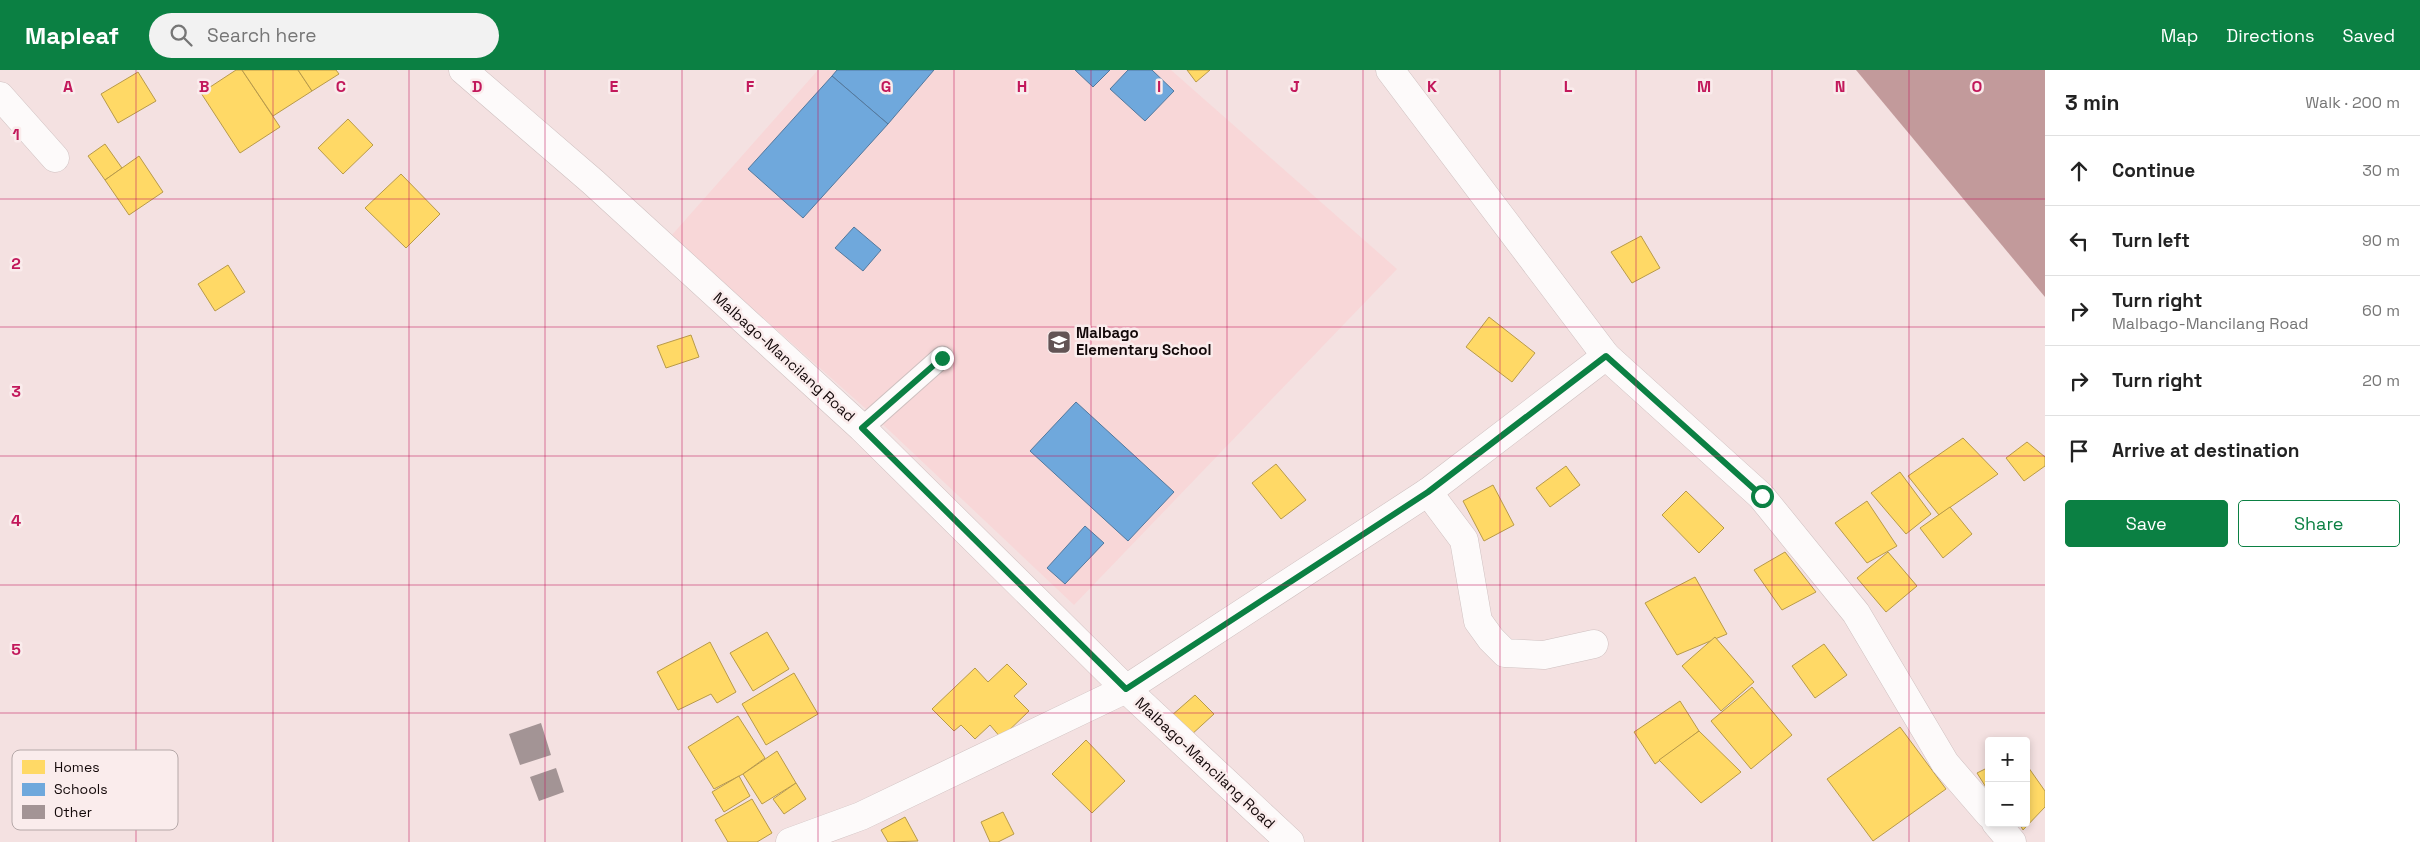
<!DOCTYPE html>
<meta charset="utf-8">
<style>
:root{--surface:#fff;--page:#f2f2f2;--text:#222;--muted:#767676;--line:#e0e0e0;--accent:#0b8043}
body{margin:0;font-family:"Space Grotesk",sans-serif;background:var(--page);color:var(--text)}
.controls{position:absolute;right:15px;bottom:15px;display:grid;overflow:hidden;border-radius:5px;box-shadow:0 2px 8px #0003}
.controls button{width:45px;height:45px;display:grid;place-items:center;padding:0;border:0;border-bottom:1px solid var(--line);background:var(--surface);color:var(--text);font:25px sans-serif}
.stop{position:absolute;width:15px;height:15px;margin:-11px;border:4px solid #0b8043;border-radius:50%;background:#fff}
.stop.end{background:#0b8043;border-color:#fff;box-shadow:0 1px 5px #0008}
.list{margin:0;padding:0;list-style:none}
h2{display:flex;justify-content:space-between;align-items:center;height:65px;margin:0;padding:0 20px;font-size:21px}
h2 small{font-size:16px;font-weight:400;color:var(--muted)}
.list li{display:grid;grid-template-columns:32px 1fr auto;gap:15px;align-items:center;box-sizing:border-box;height:70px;padding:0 20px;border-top:1px solid var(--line)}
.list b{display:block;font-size:19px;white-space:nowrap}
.list p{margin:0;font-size:16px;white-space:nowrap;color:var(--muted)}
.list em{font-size:16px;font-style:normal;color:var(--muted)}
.actions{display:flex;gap:10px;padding:15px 20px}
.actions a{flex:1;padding:11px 0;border:1px solid var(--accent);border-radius:5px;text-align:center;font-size:18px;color:var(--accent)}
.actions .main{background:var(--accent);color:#fff}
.icon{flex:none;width:28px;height:28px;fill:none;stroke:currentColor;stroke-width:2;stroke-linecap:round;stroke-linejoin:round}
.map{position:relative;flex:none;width:2045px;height:772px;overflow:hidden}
header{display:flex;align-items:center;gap:30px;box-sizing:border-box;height:70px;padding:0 25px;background:var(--accent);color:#fff}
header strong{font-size:24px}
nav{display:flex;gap:28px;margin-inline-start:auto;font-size:18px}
.search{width:350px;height:45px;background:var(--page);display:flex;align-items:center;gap:12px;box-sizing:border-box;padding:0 18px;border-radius:28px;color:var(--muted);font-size:19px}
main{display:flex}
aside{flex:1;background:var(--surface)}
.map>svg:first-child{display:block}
.built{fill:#f8d7d8}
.water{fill:#c29a9b}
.homes{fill:#ffd966;stroke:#b89a4a}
.schools{fill:#6fa8dc;stroke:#53789d}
.building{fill:#a39495}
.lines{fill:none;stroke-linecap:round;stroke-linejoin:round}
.service-casing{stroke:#cfc0c0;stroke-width:23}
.minor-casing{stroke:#cfc0c0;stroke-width:29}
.secondary-casing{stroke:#cfc0c0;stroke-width:29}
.service{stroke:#fdfafa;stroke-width:21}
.minor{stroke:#fdfafa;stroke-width:28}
.secondary{stroke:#fdfafa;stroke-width:28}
.route{stroke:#0b8043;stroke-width:6}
.grid{fill:none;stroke:#c2185b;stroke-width:1;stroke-opacity:0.55}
.labels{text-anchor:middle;stroke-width:5;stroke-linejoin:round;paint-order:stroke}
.poi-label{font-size:15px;font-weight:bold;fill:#130809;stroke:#faecec;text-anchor:start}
.street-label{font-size:15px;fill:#130809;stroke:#faecec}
.key{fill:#faecec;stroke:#b5a8a8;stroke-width:1}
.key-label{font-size:14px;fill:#130809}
.grid-label{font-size:16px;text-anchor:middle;font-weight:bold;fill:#c2185b;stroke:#faecec;stroke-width:5;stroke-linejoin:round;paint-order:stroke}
</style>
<header>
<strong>Mapleaf</strong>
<div class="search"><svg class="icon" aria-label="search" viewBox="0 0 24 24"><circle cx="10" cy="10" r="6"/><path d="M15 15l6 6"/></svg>Search here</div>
<nav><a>Map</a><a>Directions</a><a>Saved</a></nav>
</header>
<main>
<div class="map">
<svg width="2045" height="772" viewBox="0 0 2045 772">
<rect width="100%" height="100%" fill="#f4e1e1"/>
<path class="built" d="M818 0H1171L1397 199 1074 535 874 346 671 166Z"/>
<path class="water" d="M1856 0H2045V227Z"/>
<g class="homes">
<path d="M236 0H242L280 57 240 83 201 23Z"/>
<path d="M242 0H298L312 21 273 46Z"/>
<path d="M298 0H336L339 4 312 21Z"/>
<path d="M1187 0H1210L1196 12Z"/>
<path d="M138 2 156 31 118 53 101 24Z"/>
<path d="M348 49 373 75 343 104 318 78Z"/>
<path d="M105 74 122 98 105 110 88 86Z"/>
<path d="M139 86 163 122 129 145 105 110Z"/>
<path d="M401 104 440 144 406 178 365 138Z"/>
<path d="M1641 166 1660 198 1632 213 1611 182Z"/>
<path d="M228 195 245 222 215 241 198 214Z"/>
<path d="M1489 247 1535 283 1512 312 1466 277Z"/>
<path d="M691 265 699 287 666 298 657 276Z"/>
<path d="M1963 368 1998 404 1939 445 1908 406Z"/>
<path d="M2027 372 2045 387V396L2024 411 2006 388Z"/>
<path d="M1276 394 1306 430 1281 449 1252 413Z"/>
<path d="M1566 396 1580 415 1550 437 1536 418Z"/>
<path d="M1900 402 1931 444 1906 464 1871 423Z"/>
<path d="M1493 415 1514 455 1484 471 1463 431Z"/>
<path d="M1686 421 1724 458 1699 483 1662 445Z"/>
<path d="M1867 431 1897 476 1867 493 1835 453Z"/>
<path d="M1950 437 1972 464 1943 488 1920 458Z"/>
<path d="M1785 482 1816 522 1782 540 1754 500Z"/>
<path d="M1888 482 1917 516 1886 542 1857 508Z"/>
<path d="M1695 507 1727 564 1677 585 1645 533Z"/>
<path d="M767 562 789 599 753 621 730 583Z"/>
<path d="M1715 567 1754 612 1721 641 1682 596Z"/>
<path d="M710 572 736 622 717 633 711 624 678 640 657 602Z"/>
<path d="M1824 574 1847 605 1815 628 1792 596Z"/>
<path d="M1007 594 1027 614 1014 626 1029 641 1001 668 990 655 975 669 961 655 954 661 932 639 975 598 988 612Z"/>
<path d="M794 603 818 644 766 675 742 634Z"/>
<path d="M1752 617 1792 665 1751 699 1711 651Z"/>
<path d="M1195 625 1214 644 1190 666 1171 646Z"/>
<path d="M1680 631 1699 661 1655 694 1634 662Z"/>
<path d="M738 646 765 688 743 704 714 719 688 677Z"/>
<path d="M1900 657 1946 719 1873 771 1827 709Z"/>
<path d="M1699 661 1741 702 1701 733 1659 690Z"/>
<path d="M1086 670 1125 711 1092 743 1052 704Z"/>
<path d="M777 681 796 713 762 734 743 704Z"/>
<path d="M2026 694 2045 721V737L2023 760 2019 753H2026Z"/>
<path d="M1989 697V722L1977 703Z"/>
<path d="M739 706 750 726 724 742 712 722Z"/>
<path d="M796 713 806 729 784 744 773 729Z"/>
<path d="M752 729 772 763 757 772H728L715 750Z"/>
<path d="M1003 742 1014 764 998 772H990L981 752Z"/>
<path d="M905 747 918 771 888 772 881 760Z"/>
</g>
<g class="schools">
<path d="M837 0H934L888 54 832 6Z"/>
<path d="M1075 0H1110L1093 17Z"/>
<path d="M1128 0H1152L1174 21 1145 51 1110 19Z"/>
<path d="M832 6 888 54 803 148 748 99Z"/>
<path d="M854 157 881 180 863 201 835 178Z"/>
<path d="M1076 332 1174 422 1128 471 1030 381Z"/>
<path d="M1085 456 1104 473 1065 514 1047 498Z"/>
</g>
<g class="building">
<path d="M541 653 551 685 520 695 509 664Z"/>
<path d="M556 698 564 722 539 731 530 707Z"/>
</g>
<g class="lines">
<g class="service-casing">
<path id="service" d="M862 358 942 287"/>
</g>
<g class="minor-casing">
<g id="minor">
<path d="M1390 0 1606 286 1761 426 1856 543 1945 693 1989 744"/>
<path d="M0 26 55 88"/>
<path d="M1428 422 1464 470 1478 551 1491 569 1505 583 1544 585 1594 574"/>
<path d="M1996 753 2012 772"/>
<path d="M790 772 861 746 1126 619 1428 422 1606 286"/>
</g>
</g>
<g class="secondary-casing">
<path id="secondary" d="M463 0 593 112 862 358 1126 619 1290 772"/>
</g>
<use href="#service" class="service"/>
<use href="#minor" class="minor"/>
<use href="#secondary" class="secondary"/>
</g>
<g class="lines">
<path class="route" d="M942 288 862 358 1126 619 1428 422 1606 286 1762 426"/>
</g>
<path class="grid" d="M136 0V772M273 0V772M409 0V772M545 0V772M682 0V772M818 0V772M954 0V772M1091 0V772M1227 0V772M1363 0V772M1500 0V772M1636 0V772M1772 0V772M1909 0V772M0 129H2045M0 257H2045M0 386H2045M0 515H2045M0 643H2045"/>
<defs>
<g id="school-square" transform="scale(1.25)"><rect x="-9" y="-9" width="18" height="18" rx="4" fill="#625455" stroke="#faecec"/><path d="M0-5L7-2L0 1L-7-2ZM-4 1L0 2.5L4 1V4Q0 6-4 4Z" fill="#fff"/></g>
</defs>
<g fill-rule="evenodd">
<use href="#school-square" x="1059" y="272"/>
</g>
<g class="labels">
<g class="poi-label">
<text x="1076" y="268">Malbago<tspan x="1076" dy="17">Elementary School</tspan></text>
</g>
<g class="street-label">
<text transform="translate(784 287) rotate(42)" y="5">Malbago-Mancilang Road</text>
<text transform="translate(1205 693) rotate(43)" y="5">Malbago-Mancilang Road</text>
</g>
</g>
<rect x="12" y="680" width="166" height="80" rx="8" class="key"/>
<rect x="22" y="690" width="23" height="14" fill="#ffd966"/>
<rect x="22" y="713" width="23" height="13" fill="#6fa8dc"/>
<rect x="22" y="735" width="23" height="14" fill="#a39495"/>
<g class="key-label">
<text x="54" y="702">Homes</text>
<text x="54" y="724">Schools</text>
<text x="54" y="747">Other</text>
</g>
<g class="grid-label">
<text x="68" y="22">A</text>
<text x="204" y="22">B</text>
<text x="341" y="22">C</text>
<text x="477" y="22">D</text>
<text x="614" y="22">E</text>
<text x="750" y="22">F</text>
<text x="886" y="22">G</text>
<text x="1022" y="22">H</text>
<text x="1159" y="22">I</text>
<text x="1295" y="22">J</text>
<text x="1432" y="22">K</text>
<text x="1568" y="22">L</text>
<text x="1704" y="22">M</text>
<text x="1840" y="22">N</text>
<text x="1977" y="22">O</text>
<text x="16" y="70">1</text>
<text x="16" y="199">2</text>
<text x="16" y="327">3</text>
<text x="16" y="456">4</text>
<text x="16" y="585">5</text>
</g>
</svg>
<div class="controls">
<button>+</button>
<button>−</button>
</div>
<div class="stop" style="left:1762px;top:426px"></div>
<div class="stop end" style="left:942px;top:288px"></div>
</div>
<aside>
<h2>3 min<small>Walk · 200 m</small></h2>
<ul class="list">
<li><svg class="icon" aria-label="ahead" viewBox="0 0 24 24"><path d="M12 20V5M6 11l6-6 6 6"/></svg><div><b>Continue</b></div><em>30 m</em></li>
<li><svg class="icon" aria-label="left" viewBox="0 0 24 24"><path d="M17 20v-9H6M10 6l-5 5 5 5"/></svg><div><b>Turn left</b></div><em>90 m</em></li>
<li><svg class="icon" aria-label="right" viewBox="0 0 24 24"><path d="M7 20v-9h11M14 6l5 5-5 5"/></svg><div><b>Turn right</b><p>Malbago-Mancilang Road</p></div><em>60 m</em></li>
<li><svg class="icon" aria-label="right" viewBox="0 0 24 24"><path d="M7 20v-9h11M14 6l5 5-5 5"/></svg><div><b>Turn right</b></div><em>20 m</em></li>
<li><svg class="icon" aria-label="arrive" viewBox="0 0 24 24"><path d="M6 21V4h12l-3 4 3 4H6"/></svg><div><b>Arrive at destination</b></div></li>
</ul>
<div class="actions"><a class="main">Save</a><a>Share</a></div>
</aside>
</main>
